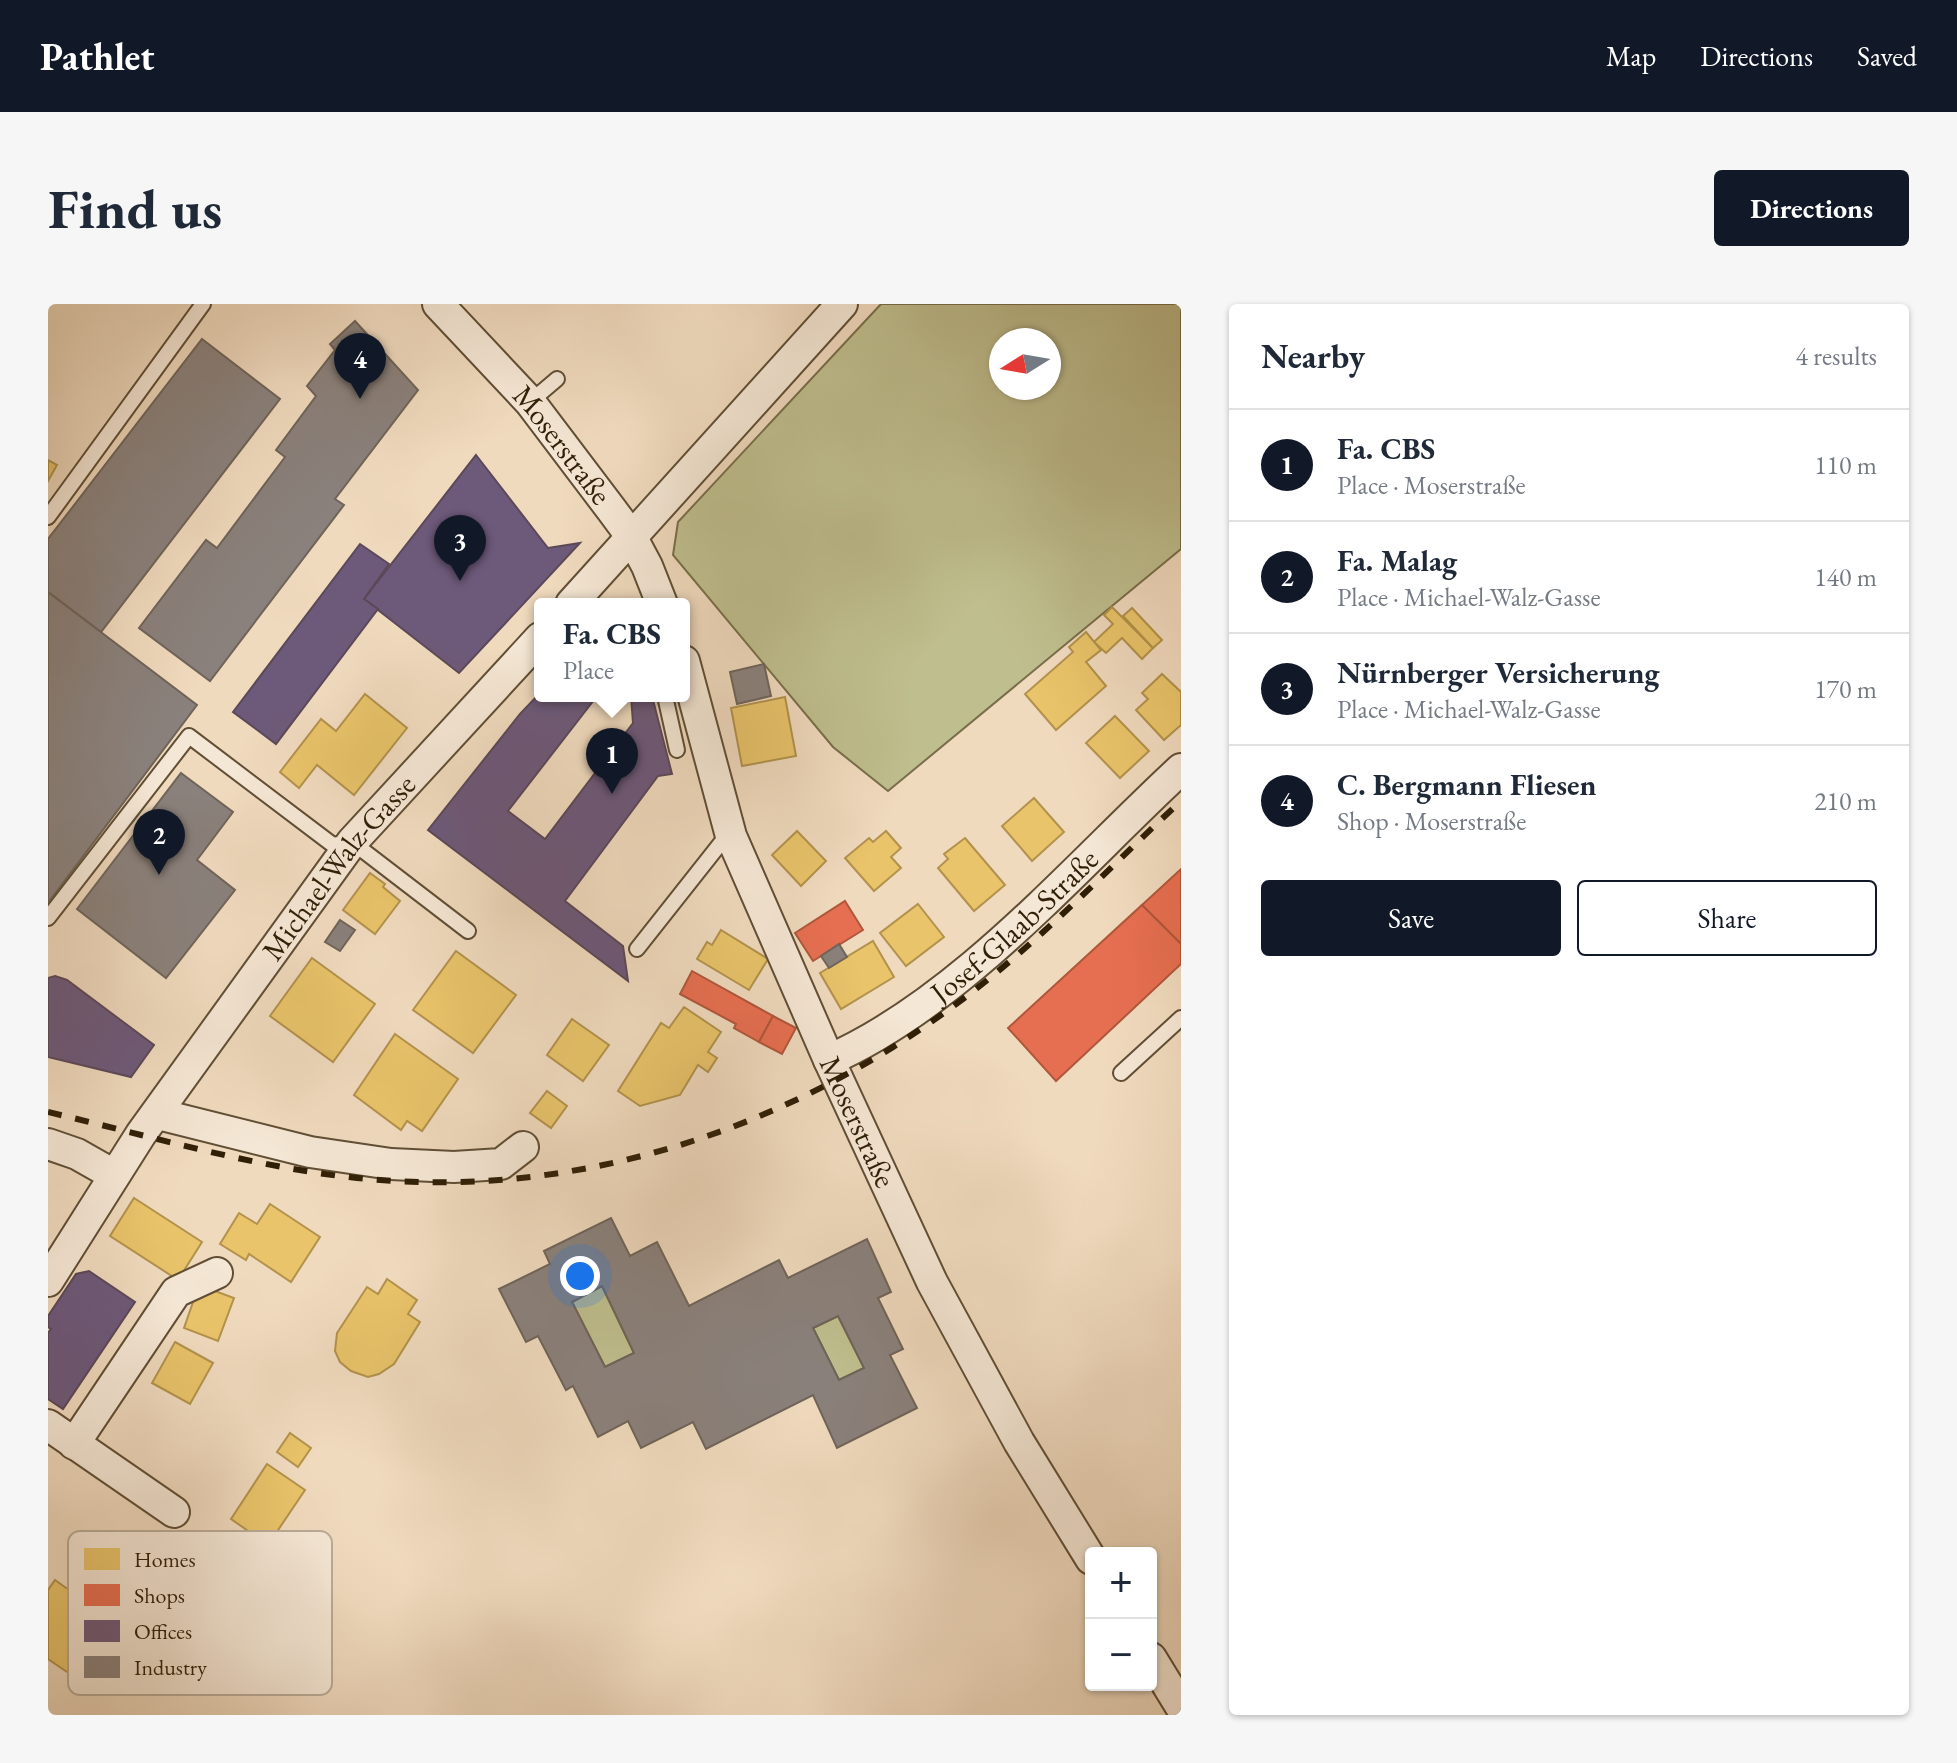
<!DOCTYPE html>
<meta charset="utf-8">
<style>
:root{--surface:#fff;--page:#f6f6f7;--text:#1f2937;--muted:#747a83;--line:#e0e1e3;--accent:#111827}
body{margin:0;font-family:"EB Garamond",serif;background:var(--page);color:var(--text)}
.controls{position:absolute;right:24px;bottom:24px;display:grid;overflow:hidden;border-radius:8px;box-shadow:0 2px 6px #0004}
.controls button{width:72px;height:72px;display:grid;place-items:center;padding:0;border:0;border-bottom:2px solid var(--line);background:var(--surface);color:var(--text);font:40px sans-serif}
.compass{position:absolute;left:941px;top:24px;width:72px;height:72px;border-radius:50%;background:var(--surface);box-shadow:0 2px 6px #0004;rotate:259deg}
.you{position:absolute;left:532px;top:972px;width:28px;height:28px;margin:-20px;border:6px solid #fff;border-radius:50%;background:#1a73e8;box-shadow:0 0 0 12px #1a73e833}
.badge{display:grid;place-items:center;width:52px;height:52px;border-radius:50%;background:var(--accent);color:#fff;font-size:26px;font-weight:700}
.pin{position:absolute;translate:-50% -66px;filter:drop-shadow(0 2px 4px #0008)}
.pin::after{content:'';position:absolute;top:42px;width:28px;height:24px;background:inherit;clip-path:polygon(0 0,100% 0,50% 100%)}
.popup{position:absolute;left:486px;top:294px;width:156px;height:104px;box-sizing:border-box;display:grid;place-content:center;border-radius:8px;background:var(--surface);filter:drop-shadow(0 2px 6px #0005);font-size:26px;white-space:nowrap;color:var(--muted)}
.popup b{font-size:30px;color:var(--text)}
.popup::after{content:'';position:absolute;left:50%;top:100%;margin-left:-16px;border:16px solid transparent;border-top-color:var(--surface)}
.list{margin:0;padding:0;list-style:none}
h2{display:flex;justify-content:space-between;align-items:center;height:104px;margin:0;padding:0 32px;font-size:34px}
h2 small{font-size:26px;font-weight:400;color:var(--muted)}
.list li{display:grid;grid-template-columns:52px 1fr auto;gap:24px;align-items:center;box-sizing:border-box;height:112px;padding:0 32px;border-top:2px solid var(--line)}
.list b{display:block;font-size:30px;white-space:nowrap}
.list p{margin:0;font-size:26px;white-space:nowrap;color:var(--muted)}
.list em{font-size:26px;font-style:normal;color:var(--muted)}
.actions{display:flex;gap:16px;padding:24px 32px}
.actions a{flex:1;padding:18px 0;border:2px solid var(--accent);border-radius:8px;text-align:center;font-size:28px;color:var(--accent)}
.actions .main{background:var(--accent);color:#fff}
.map{position:relative;flex:none;width:1133px;height:1411px;overflow:hidden;border-radius:8px}
header{display:flex;align-items:center;gap:48px;box-sizing:border-box;height:112px;padding:0 40px;background:var(--accent);color:#fff}
header strong{font-size:38px}
nav{display:flex;gap:44px;margin-inline-start:auto;font-size:28px}
.intro{display:flex;align-items:center;justify-content:space-between;box-sizing:border-box;height:192px;padding:0 48px}
h1{margin:0;font-size:56px}
.button{padding:20px 36px;border-radius:8px;background:var(--accent);color:#fff;font-size:28px;font-weight:700}
main{display:flex;gap:48px;padding:0 48px}
aside{flex:1;background:var(--surface);border-radius:8px;box-shadow:0 2px 6px #0004}
.map>svg:first-child{display:block}
.green{fill:#bfbe8e;stroke:#786e4a;stroke-width:2;fill-rule:evenodd}
.homes{fill:#e9c46a;stroke:#b2924c;stroke-width:2}
.shops{fill:#e76f51;stroke:#b0573b;stroke-width:2}
.offices{fill:#6d597a;stroke:#5b4858;stroke-width:2}
.industry{fill:#8a817c;stroke:#6f6459;stroke-width:2;fill-rule:evenodd}
.lines{fill:none;stroke-linecap:round;stroke-linejoin:round}
.service-casing{stroke:#604e35;stroke-width:18}
.minor-casing{stroke:#604e35;stroke-width:34}
.service{stroke:#f5e7d5;stroke-width:14}
.minor{stroke:#f5e7d5;stroke-width:30}
.rail{stroke:#301f07;stroke-width:6;stroke-dasharray:14 14;stroke-linecap:butt}
.labels{text-anchor:middle;stroke-width:8;stroke-linejoin:round;paint-order:stroke}
.street-label{font-size:30px;fill:#301f07;stroke:#f5e7d5}
.key{fill:#f5e7d5;stroke:#baab97;stroke-width:2}
.key-label{font-size:22px;fill:#301f07}
</style>
<header>
<strong>Pathlet</strong>
<nav><a>Map</a><a>Directions</a><a>Saved</a></nav>
</header>
<div class="intro"><h1>Find us</h1><a class="button">Directions</a></div>
<main>
<div class="map">
<svg width="1133" height="1411" viewBox="0 0 1133 1411">
<rect width="100%" height="100%" fill="#f0dabe"/>
<filter id="stains"><feTurbulence type="fractalNoise" baseFrequency=".0025" numOctaves="4"/><feColorMatrix values="0 0 0 0 .2 0 0 0 0 .09 0 0 0 0 .02 0 0 0 .5 -.17"/></filter>
<radialGradient id="worn" r=".72"><stop offset=".6" stop-color="#630" stop-opacity="0"/><stop offset="1" stop-color="#630" stop-opacity=".3"/></radialGradient>
<g class="green">
<path d="M833 0H1133V245L840 487 785 443 625 251 630 218ZM953 36H1001V84H953Z"/>
<path d="M554 982 586 1049 557 1063 524 998Z"/>
<path d="M790 1012 816 1064 791 1076 765 1024Z"/>
</g>
<g class="homes">
<path d="M0 156 9 161 0 177Z"/>
<path d="M1064 303 1105 344 1094 355 1074 334 1058 349 1046 338 1065 320 1056 311Z"/>
<path d="M1084 304 1114 336 1105 344 1075 312Z"/>
<path d="M1038 328 1053 346 1038 358 1058 382 1008 426 977 390 1025 348 1021 343Z"/>
<path d="M1114 370 1133 388V421L1116 436 1088 406 1100 395 1094 389Z"/>
<path d="M317 390 359 424 306 491 269 461 251 484 232 468 273 415 288 427Z"/>
<path d="M737 393 748 452 694 462 683 404Z"/>
<path d="M1067 412 1101 447 1072 474 1038 439Z"/>
<path d="M986 494 1016 528 984 557 954 522Z"/>
<path d="M749 527 778 557 753 582 724 551Z"/>
<path d="M838 527 853 544 843 553 853 564 826 587 797 554 821 534 825 538Z"/>
<path d="M917 534 957 581 926 607 890 564 900 555 896 550Z"/>
<path d="M322 569 337 580 335 583 352 597 327 630 295 606Z"/>
<path d="M870 600 896 633 858 662 832 629Z"/>
<path d="M673 626 720 655 701 686 649 655 659 638 664 641Z"/>
<path d="M825 637 846 673 793 705 772 669Z"/>
<path d="M408 647 468 691 425 749 365 706Z"/>
<path d="M264 654 327 700 285 758 222 712Z"/>
<path d="M636 703 673 728 660 748 669 754 660 768 650 761 632 791 592 802 570 787 613 719 621 724Z"/>
<path d="M524 715 561 741 535 777 499 751Z"/>
<path d="M347 730 410 775 374 827 359 817 353 826 306 791Z"/>
<path d="M499 787 519 802 503 824 482 809Z"/>
<path d="M86 894 154 938 130 976 62 932Z"/>
<path d="M222 900 272 933 243 978 201 950 198 956 172 940 191 909 209 920Z"/>
<path d="M339 975 369 996 360 1010 372 1018 346 1060 331 1070 320 1073 303 1067 292 1058 287 1047 289 1029 319 983 330 990Z"/>
<path d="M151 981 186 994 170 1037 136 1024Z"/>
<path d="M127 1038 165 1059 142 1100 104 1079Z"/>
<path d="M242 1129 263 1144 250 1163 229 1148Z"/>
<path d="M219 1160 257 1186 220 1241 183 1215Z"/>
<path d="M7 1276 59 1313 19 1368 0 1355V1286Z"/>
</g>
<g class="shops">
<path d="M1133 565V640L1094 601Z"/>
<path d="M797 597 815 626 765 657 747 629Z"/>
<path d="M1094 601 1133 640V660L1008 777 960 724Z"/>
<path d="M644 667 725 712 711 738 686 724 688 720 632 690Z"/>
<path d="M725 712 748 724 734 750 711 738Z"/>
</g>
<g class="offices">
<path d="M428 151 500 244 532 239 411 369 316 295Z"/>
<path d="M312 240 341 260 316 295 330 305 228 440 185 408Z"/>
<path d="M492 389V392H549L460 507 497 535 585 419 583 392H604L624 470 610 472 517 597 575 642 580 677 380 526 472 410Z"/>
<path d="M7 672 19 676 106 741 83 773 0 753V674Z"/>
<path d="M41 967 87 998 15 1105 0 1095V1029L3 1025 0 1023V1012L28 970Z"/>
</g>
<g class="industry">
<path d="M307 17 370 86 287 195 296 201 162 377 91 324 158 236 169 244 237 153 228 146 268 92 259 82 287 46 282 40Z"/>
<path d="M154 35 232 95 53 328 0 288V235Z"/>
<path d="M0 288 149 401 0 599Z"/>
<path d="M716 360 723 392 689 400 682 368Z"/>
<path d="M133 469 185 508 149 556 187 586 118 674 29 605Z"/>
<path d="M292 616 307 626 292 647 277 638Z"/>
<path d="M791 640 799 653 781 664 773 652Z"/>
<path d="M563 914 582 952 609 938 641 1002 731 956 740 974 819 935 843 988 830 994 855 1045 842 1051 869 1104 789 1144 765 1091 658 1145 645 1118 593 1144 580 1117 550 1133 525 1082 518 1086 490 1032 478 1038 451 985 502 960 496 947ZM554 982 586 1049 557 1063 524 998ZM790 1012 816 1064 791 1076 765 1024Z"/>
</g>
<g class="lines">
<g class="service-casing">
<g id="service">
<path d="M482 98 509 75"/>
<path d="M0 213 155 0"/>
<path d="M617 392 629 446"/>
<path d="M0 614 141 432 285 541 304 538 420 627"/>
<path d="M589 645 672 540 683 532"/>
<path d="M1073 769 1133 714"/>
</g>
</g>
<g class="minor-casing">
<g id="minor">
<path id="s1" d="M390 0 482 98 563 205 583 232 599 262 614 300"/>
<path d="M523 300 794 0"/>
<path id="s2" d="M636 357 683 532 781 756 884 978 971 1138 1043 1255"/>
<path id="s3" d="M781 756C914 697 1027 563 1133 465"/>
<path d="M110 810 262 848 343 860 406 863 453 860 475 843"/>
<path d="M0 840 29 850 66 871"/>
<path id="s4" d="M0 977 93 830 304 538 492 334"/>
<path d="M0 1121 126 1208"/>
<path d="M26 1140 128 988 169 969"/>
<path d="M1103 1354 1133 1403"/>
</g>
</g>
<use href="#service" class="service"/>
<use href="#minor" class="minor"/>
<path class="rail" d="M0 808C102 832 205 863 309 874 532 898 754 821 928 685 1001 628 1066 559 1133 497"/>
</g>
<g class="labels">
<g class="street-label">
<text dy="10" stroke="none"><textPath href="#s1" startOffset="188">Moserstraße</textPath></text>
<text dy="10" stroke="none"><textPath href="#s4" startOffset="506">Michael-Walz-Gasse</textPath></text>
<text dy="10" stroke="none"><textPath href="#s3" startOffset="230">Josef-Glaab-Straße</textPath></text>
<text dy="10" stroke="none"><textPath href="#s2" startOffset="494">Moserstraße</textPath></text>
</g>
</g>
<rect x="20" y="1227" width="264" height="164" rx="12" class="key"/>
<rect x="36" y="1244" width="36" height="22" fill="#e9c46a"/>
<rect x="36" y="1280" width="36" height="22" fill="#e76f51"/>
<rect x="36" y="1316" width="36" height="22" fill="#6d597a"/>
<rect x="36" y="1352" width="36" height="22" fill="#8a817c"/>
<g class="key-label">
<text x="86" y="1263">Homes</text>
<text x="86" y="1299">Shops</text>
<text x="86" y="1335">Offices</text>
<text x="86" y="1371">Industry</text>
</g>
<rect width="100%" height="100%" filter="url(#stains)"/>
<rect width="100%" height="100%" fill="url(#worn)"/>
</svg>
<div class="controls">
<button>+</button>
<button>−</button>
</div>
<svg class="compass" viewBox="-18 -18 36 36"><path d="M0-13l5 13h-10z" fill="#e53935"/><path d="M0 13l5-13h-10z" fill="#747a83"/></svg>
<div class="you"></div>
<div class="pin badge" style="left:564px;top:490px">1</div>
<div class="popup"><b>Fa. CBS</b>Place</div>
<div class="pin badge" style="left:111px;top:571px">2</div>
<div class="pin badge" style="left:412px;top:277px">3</div>
<div class="pin badge" style="left:312px;top:95px">4</div>
</div>
<aside>
<h2>Nearby<small>4 results</small></h2>
<ul class="list">
<li><span class="badge">1</span><div><b>Fa. CBS</b><p>Place · Moserstraße</p></div><em>110 m</em></li>
<li><span class="badge">2</span><div><b>Fa. Malag</b><p>Place · Michael-Walz-Gasse</p></div><em>140 m</em></li>
<li><span class="badge">3</span><div><b>Nürnberger Versicherung</b><p>Place · Michael-Walz-Gasse</p></div><em>170 m</em></li>
<li><span class="badge">4</span><div><b>C. Bergmann Fliesen</b><p>Shop · Moserstraße</p></div><em>210 m</em></li>
</ul>
<div class="actions"><a class="main">Save</a><a>Share</a></div>
</aside>
</main>
